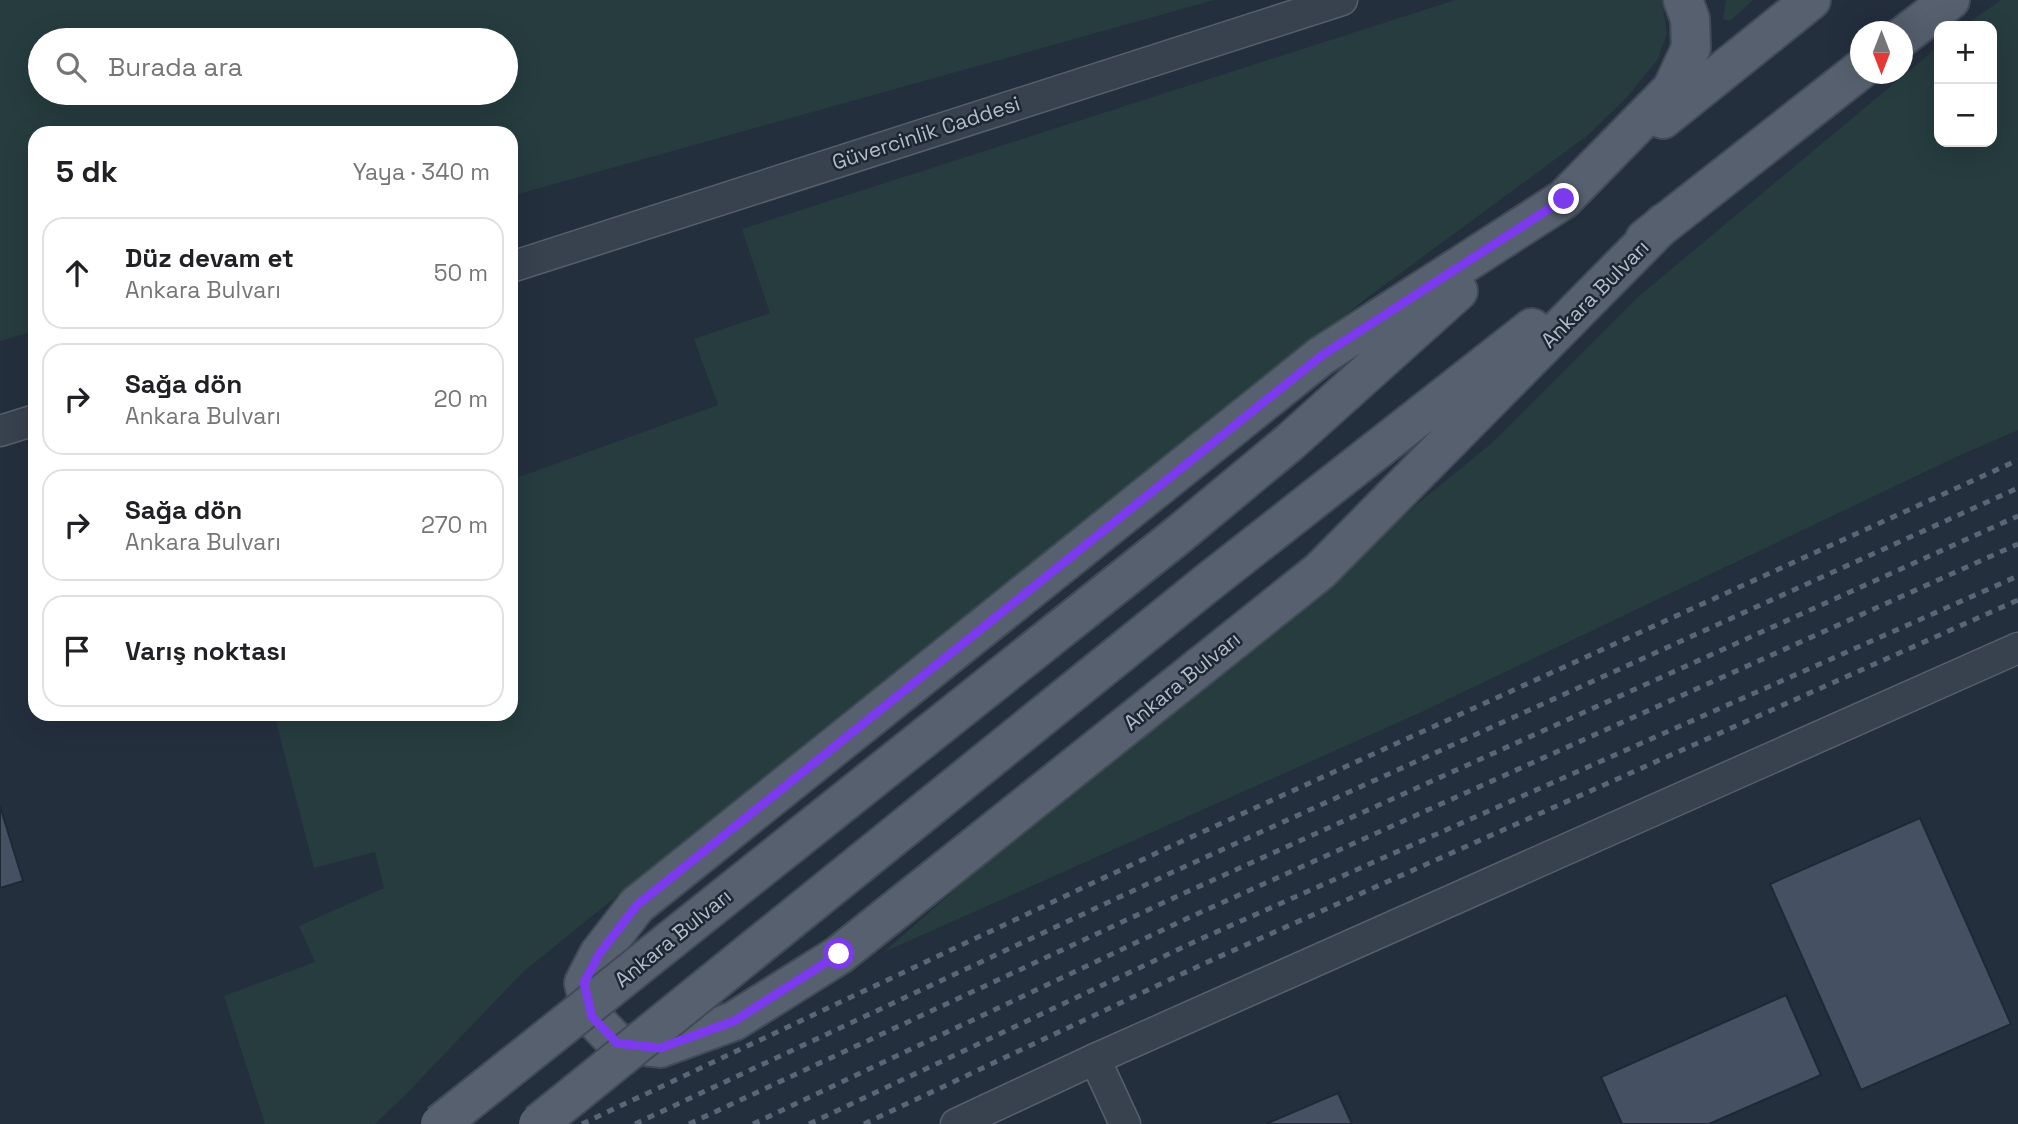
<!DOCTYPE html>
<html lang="tr">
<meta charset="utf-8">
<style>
:root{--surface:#fff;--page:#f6f6f6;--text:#202124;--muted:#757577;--line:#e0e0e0}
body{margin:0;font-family:"Space Grotesk",sans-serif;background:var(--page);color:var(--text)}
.controls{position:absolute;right:21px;top:21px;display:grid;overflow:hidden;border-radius:14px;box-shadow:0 7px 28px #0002}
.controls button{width:63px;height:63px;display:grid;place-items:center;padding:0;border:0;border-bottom:2px solid var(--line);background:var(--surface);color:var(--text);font:35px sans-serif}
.compass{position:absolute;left:1850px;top:21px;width:63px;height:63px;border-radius:50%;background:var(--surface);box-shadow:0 7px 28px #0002;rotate:180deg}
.stop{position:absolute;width:21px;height:21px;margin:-16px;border:5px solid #7c3aed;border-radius:50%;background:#fff}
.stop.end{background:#7c3aed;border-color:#fff;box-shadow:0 2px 7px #0008}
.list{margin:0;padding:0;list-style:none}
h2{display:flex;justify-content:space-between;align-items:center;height:91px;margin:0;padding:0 28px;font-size:30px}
h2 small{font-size:23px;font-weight:400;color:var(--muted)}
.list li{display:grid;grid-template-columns:46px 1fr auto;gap:21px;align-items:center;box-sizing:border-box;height:112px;margin:0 14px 14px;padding:0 14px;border:2px solid var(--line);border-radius:21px}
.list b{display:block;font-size:26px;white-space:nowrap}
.list p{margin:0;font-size:23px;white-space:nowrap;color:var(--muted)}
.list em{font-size:23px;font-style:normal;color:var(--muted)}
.icon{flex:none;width:38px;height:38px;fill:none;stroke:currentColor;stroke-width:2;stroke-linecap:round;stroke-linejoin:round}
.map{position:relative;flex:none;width:2018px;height:1124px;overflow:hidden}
.search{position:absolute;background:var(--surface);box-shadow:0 7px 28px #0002;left:28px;top:28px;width:490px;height:77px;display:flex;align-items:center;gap:18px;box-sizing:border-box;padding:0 24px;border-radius:38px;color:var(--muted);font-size:26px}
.panel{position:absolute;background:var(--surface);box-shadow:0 7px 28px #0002;left:28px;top:126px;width:490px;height:595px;border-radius:21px}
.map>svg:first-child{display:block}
.green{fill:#263c3f;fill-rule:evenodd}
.building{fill:#455162;stroke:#1f2835;stroke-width:2}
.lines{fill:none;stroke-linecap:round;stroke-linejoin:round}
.minor-casing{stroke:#565f6c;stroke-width:33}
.primary-casing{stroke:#414a57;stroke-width:42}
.minor{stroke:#38414e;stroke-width:30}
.primary{stroke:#56606e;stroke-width:38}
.rail{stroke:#5a6575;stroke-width:5;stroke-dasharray:7 7;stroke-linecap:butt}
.primary-bridge-casing{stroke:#414a57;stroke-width:42;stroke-linecap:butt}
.primary-bridge{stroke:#56606e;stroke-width:38}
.route{stroke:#7c3aed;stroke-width:9}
.labels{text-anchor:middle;stroke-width:5;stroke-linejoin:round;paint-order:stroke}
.street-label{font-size:21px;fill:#b4bcc9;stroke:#1d2633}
</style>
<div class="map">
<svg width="2018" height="1124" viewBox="0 0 2018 1124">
<rect width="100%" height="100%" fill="#242f3e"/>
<g class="green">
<path d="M0 0H1214L511 196V133H35V331L0 341ZM506 40V93H40V40Z"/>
<path d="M1455 0H1662L1667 33 1658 59 1627 97 1588 135 1364 300 829 724 523 972 408 1092 375 1124H265L224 996 315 962 299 926 384 888 375 852 314 868 274 714H511V480L718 405 694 339 770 313 742 229Z"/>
<path d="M1726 0H1753L1730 21 1723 19Z"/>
<path d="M2001 0H2018V430L1956 457 1417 714 884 952 1102 761 1492 443 1638 297 1939 46V142H1992V26H1964Z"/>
</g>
<g class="building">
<path d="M0 806 23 881 0 888Z"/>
<path d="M1920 818 2011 1024 1861 1090 1770 884Z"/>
<path d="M1786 995 1821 1075 1709 1124H1622L1601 1077Z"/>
<path d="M1338 1093 1352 1124H1266Z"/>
</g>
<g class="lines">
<g class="minor-casing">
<g id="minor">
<path d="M511 267 1342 0"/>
<path d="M0 431 35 420"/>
<path d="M1095 1059 1125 1124"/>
<path d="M956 1124 1095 1059 2018 648"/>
</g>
</g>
<g class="primary-casing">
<g id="primary">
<path d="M1902 37 1950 0"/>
<path d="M1663 119 1811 0"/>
<path d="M1664 223 1320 571 839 955 734 1021 660 1048 617 1043 592 1017 584 983 599 954 637 905 1321 356 1564 199 1672 89 1691 48 1690 19 1683 0"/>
<path d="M1645 239 1860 70"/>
<path d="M1177 536 1290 442 1458 291"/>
<path d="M1206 584 1532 328"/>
</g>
</g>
<use href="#minor" class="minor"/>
<use href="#primary" class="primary"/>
<g class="rail">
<path d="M582 1124 1165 849 2018 460"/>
<path d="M635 1124 1173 872 2018 488"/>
<path d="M689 1124 1180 895 2018 516"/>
<path d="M753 1124 1188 918 2018 544"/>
<path d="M809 1124 1196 941 2018 576"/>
<path d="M864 1124 1203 964 2018 600"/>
</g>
<g class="primary-bridge-casing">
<g id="primary-bridge">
<path d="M440 1124 1177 536"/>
<path d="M538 1124 1206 584"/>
</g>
</g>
<use href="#primary-bridge" class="primary-bridge"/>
</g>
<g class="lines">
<path class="route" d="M839 954 734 1021 660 1048 617 1043 592 1017 584 983 599 954 637 905 1321 356 1564 199"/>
</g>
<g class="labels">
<g class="street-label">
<text transform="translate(926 133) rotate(-18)" y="7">Güvercinlik Caddesi</text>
<text transform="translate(1595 294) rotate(-45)" y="7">Ankara Bulvarı</text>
<text transform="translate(1182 681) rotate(-39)" y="7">Ankara Bulvarı</text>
<text transform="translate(673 938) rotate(-39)" y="7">Ankara Bulvarı</text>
</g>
</g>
</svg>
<div class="controls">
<button>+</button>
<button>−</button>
</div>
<svg class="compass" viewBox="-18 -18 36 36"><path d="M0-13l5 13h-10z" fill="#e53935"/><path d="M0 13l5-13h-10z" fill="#757577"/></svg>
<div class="stop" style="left:839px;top:954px"></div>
<div class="stop end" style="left:1564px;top:199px"></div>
<div class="search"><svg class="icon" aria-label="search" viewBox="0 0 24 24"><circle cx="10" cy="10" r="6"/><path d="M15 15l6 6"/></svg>Burada ara</div>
<section class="panel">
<h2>5 dk<small>Yaya · 340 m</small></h2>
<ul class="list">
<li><svg class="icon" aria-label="ahead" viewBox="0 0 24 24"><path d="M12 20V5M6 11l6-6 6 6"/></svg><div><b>Düz devam et</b><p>Ankara Bulvarı</p></div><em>50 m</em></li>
<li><svg class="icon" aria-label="right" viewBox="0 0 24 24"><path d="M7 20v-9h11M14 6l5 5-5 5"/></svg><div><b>Sağa dön</b><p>Ankara Bulvarı</p></div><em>20 m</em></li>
<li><svg class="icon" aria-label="right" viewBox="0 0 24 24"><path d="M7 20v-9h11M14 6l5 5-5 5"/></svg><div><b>Sağa dön</b><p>Ankara Bulvarı</p></div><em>270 m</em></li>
<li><svg class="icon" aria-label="arrive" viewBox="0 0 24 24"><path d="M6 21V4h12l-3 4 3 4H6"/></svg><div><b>Varış noktası</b></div></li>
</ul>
</section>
</div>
